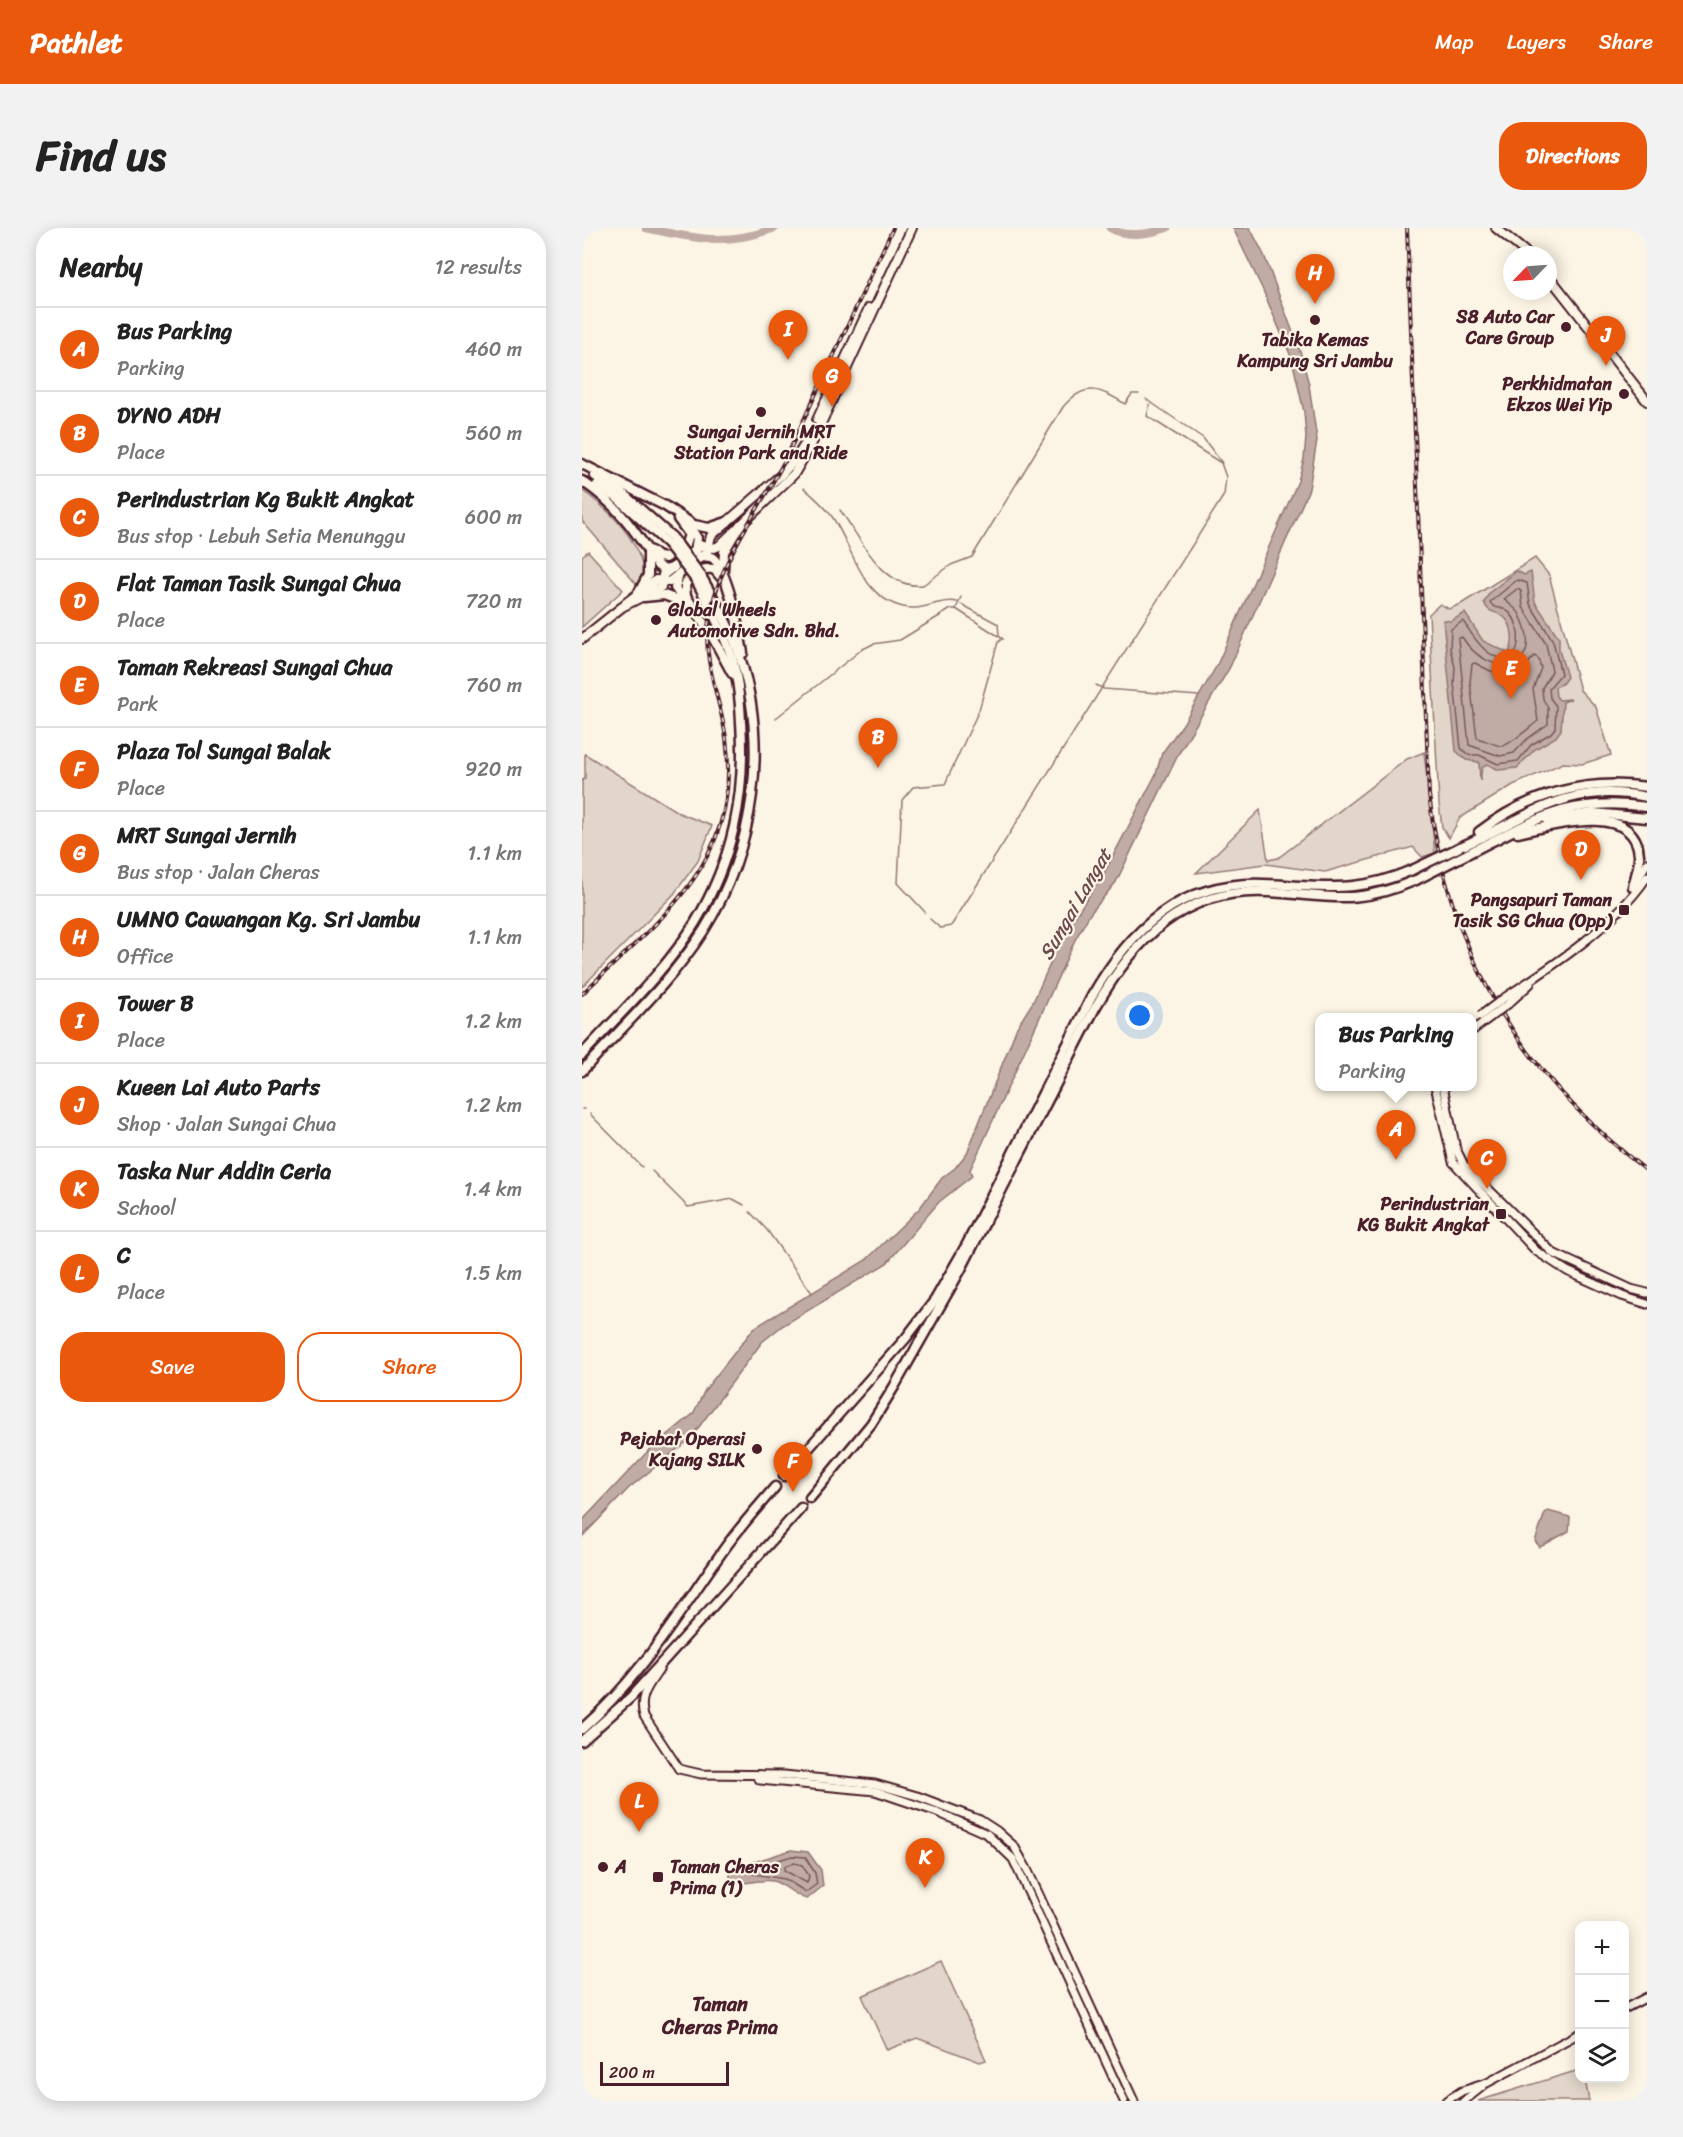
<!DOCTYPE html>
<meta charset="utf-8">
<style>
:root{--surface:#fff;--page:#f2f2f2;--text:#222;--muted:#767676;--line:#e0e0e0;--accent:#ea580c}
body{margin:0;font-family:Sriracha,sans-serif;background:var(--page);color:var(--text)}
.controls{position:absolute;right:18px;bottom:18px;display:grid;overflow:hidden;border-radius:12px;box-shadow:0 3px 15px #0003}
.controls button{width:54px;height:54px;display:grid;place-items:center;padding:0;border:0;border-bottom:2px solid var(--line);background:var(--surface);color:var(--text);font:30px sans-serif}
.compass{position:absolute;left:921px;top:18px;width:54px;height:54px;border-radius:50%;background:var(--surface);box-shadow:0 3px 15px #0003;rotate:245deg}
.scale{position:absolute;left:18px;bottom:15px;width:129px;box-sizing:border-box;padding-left:6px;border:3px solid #4a1f2b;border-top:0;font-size:16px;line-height:21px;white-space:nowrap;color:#4a1f2b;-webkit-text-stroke:4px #fcf5e5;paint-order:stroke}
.you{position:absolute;left:558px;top:788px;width:21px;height:21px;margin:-15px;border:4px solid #fff;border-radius:50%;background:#1a73e8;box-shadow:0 0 0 9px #1a73e833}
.badge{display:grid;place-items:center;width:39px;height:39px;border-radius:50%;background:var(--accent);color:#fff;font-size:20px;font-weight:700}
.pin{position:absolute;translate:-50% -50px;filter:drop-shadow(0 2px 3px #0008)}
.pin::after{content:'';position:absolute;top:32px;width:21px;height:18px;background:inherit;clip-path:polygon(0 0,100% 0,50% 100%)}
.popup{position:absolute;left:733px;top:785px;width:162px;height:78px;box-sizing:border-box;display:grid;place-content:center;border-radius:12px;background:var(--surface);filter:drop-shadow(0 2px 4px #0005);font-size:20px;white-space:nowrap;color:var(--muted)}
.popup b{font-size:22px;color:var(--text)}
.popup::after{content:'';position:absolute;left:50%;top:100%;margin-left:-12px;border:12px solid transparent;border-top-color:var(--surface)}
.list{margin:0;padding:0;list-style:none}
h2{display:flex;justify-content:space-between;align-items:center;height:78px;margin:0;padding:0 24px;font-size:26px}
h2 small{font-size:20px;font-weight:400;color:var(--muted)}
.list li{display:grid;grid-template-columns:39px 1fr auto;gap:18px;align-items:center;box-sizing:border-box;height:84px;padding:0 24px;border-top:2px solid var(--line)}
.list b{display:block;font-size:22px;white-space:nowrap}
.list p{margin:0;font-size:20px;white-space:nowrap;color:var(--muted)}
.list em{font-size:20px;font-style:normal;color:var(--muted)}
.actions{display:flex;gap:12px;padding:18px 24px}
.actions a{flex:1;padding:14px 0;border:2px solid var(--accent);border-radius:24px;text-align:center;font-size:21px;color:var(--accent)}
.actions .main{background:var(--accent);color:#fff}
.icon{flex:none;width:33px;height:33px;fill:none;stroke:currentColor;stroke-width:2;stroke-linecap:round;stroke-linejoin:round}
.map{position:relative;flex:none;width:1065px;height:1873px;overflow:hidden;border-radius:24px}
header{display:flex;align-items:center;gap:36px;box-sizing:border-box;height:84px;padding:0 30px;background:var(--accent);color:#fff}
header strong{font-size:28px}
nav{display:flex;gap:33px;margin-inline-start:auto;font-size:21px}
.intro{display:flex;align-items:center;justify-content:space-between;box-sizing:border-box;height:144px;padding:0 36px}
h1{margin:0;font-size:42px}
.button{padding:15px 27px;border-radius:24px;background:var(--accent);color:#fff;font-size:21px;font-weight:700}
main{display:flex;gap:36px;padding:0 36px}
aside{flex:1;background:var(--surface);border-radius:24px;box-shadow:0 3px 15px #0003}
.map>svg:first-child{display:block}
.green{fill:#e2d5ca;stroke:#967a7a;stroke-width:1.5}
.water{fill:#c0aca5;stroke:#917474;stroke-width:1.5}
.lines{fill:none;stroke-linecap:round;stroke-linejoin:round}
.shore{stroke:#79575c;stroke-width:1.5}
.stream{stroke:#917474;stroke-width:1.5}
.river{stroke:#c0aca5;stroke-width:8}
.secondary-casing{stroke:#4a1f2b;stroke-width:11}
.primary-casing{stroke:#4a1f2b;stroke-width:12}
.highway-casing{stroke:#4a1f2b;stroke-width:13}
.secondary{stroke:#fcf5e5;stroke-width:7}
.primary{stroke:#fcf5e5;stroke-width:8}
.highway{stroke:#fcf5e5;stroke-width:8}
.rail-casing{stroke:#4a1f2b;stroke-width:4}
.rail{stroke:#fcf5e5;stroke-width:1.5;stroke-dasharray:4.5;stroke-linecap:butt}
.secondary-bridge-casing{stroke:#4a1f2b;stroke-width:11;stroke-linecap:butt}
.highway-bridge-casing{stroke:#4a1f2b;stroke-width:13;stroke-linecap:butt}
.secondary-bridge{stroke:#fcf5e5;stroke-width:7}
.highway-bridge{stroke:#fcf5e5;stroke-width:8}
.poi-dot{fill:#4a1f2b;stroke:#fcf5e5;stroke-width:2}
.labels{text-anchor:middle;stroke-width:4.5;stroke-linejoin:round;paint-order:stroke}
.poi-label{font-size:18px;font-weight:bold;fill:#4a1f2b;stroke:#fcf5e5;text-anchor:end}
.water-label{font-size:20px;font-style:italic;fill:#6d4950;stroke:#fcf5e5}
.neighbourhood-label{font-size:20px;font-weight:bold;fill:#4a1f2b;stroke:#fcf5e5}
</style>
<header>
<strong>Pathlet</strong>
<nav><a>Map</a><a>Layers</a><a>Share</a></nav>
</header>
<div class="intro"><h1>Find us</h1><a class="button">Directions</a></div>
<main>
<aside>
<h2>Nearby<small>12 results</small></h2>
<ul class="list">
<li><span class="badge">A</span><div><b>Bus Parking</b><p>Parking</p></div><em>460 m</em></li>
<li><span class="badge">B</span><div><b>DYNO ADH</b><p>Place</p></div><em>560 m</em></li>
<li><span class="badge">C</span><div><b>Perindustrian Kg Bukit Angkat</b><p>Bus stop · Lebuh Setia Menunggu</p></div><em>600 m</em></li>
<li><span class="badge">D</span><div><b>Flat Taman Tasik Sungai Chua</b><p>Place</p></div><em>720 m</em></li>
<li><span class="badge">E</span><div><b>Taman Rekreasi Sungai Chua</b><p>Park</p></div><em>760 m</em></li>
<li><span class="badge">F</span><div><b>Plaza Tol Sungai Balak</b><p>Place</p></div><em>920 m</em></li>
<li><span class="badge">G</span><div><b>MRT Sungai Jernih</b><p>Bus stop · Jalan Cheras</p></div><em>1.1 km</em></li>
<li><span class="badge">H</span><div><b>UMNO Cawangan Kg. Sri Jambu</b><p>Office</p></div><em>1.1 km</em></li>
<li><span class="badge">I</span><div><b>Tower B</b><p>Place</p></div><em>1.2 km</em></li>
<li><span class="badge">J</span><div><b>Kueen Lai Auto Parts</b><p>Shop · Jalan Sungai Chua</p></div><em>1.2 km</em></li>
<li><span class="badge">K</span><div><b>Taska Nur Addin Ceria</b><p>School</p></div><em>1.4 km</em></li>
<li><span class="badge">L</span><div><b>C</b><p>Place</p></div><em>1.5 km</em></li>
</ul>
<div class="actions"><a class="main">Save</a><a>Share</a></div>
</aside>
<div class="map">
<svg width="1065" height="1873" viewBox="0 0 1065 1873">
<rect width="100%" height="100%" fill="#fcf5e5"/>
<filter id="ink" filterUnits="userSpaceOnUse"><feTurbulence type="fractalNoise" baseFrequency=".0167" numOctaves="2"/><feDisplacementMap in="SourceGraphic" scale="12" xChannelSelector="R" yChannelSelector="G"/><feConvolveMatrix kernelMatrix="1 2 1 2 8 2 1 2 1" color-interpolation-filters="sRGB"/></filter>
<g filter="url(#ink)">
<g class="green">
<path d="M0 262C29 284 53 306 62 343L56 358 0 293Z"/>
<path d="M6 323 41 362 0 399V328Z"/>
<path d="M953 330 967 347 998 462 1014 479 1029 527 1000 536 981 535 931 557 878 590 867 610 860 599 857 575 847 386 858 376 867 381 879 376Z"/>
<path d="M842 524 853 625 840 629 831 619 743 644 683 636 614 645 678 582 686 632 696 630 825 531Z"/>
<path d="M3 526 97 585 130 598 116 633 92 666 0 759V552L3 551Z"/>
<path d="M359 1733 404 1832 398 1834 335 1810 305 1822 280 1768Z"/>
<path d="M997 1842 998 1850 1003 1851 1007 1873H896Z"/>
</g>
<g class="water">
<path d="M651 0H668L682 27 719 126 727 157 735 212 727 261 648 439 597 525 534 654 508 686 493 712 402 912 388 942 390 948 357 974 305 1035 200 1098 180 1114 108 1211 47 1260 0 1309V1293L66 1223 111 1186 123 1162 172 1100 284 1032 337 981 360 950 373 940 385 925 435 799 451 774 482 705 522 645 574 546 580 525 601 496 635 437 716 253 722 231 724 209 722 184 710 131 680 60Z"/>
<path d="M935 343 942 347 949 344 953 374 977 410V422L985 449 980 456 973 459 974 468 977 472 989 471 981 474 979 502 974 509 953 521 935 540 917 542 905 536 900 540 898 553 897 534 884 532 874 523 861 392 869 393 883 385 901 413 926 425C933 417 931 397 923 390 915 382 906 387 902 374L908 364Z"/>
<path d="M966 1283 988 1289 987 1303 958 1319 953 1313 963 1285Z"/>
<path d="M209 1622 226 1624 239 1642 241 1658 225 1671C213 1669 205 1657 191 1653 177 1650 159 1659 148 1654V1642L153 1640Z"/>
</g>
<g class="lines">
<g class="shore">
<path d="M935 352 945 355 948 376 971 413 979 446 967 460 968 470 974 478 973 500 969 505 949 517 936 533 916 536 897 527H886L879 520 872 455 873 439 868 421 869 401 881 393C891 408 907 437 930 429 940 419 938 390 924 382 917 378 912 382 908 374Z"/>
<path d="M935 361 939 363 941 379 964 416 970 443 960 460 961 471 966 480V496L945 511 932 525 918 528 887 517 876 411 880 409C907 453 966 444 938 387 935 380 927 377 922 371Z"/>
<path d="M952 428 956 430 959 440 951 461 956 493C949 498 926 519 919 518 912 517 903 512 895 510L888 454 890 436 893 435C919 449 933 455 952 428Z"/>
<path d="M210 1628 223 1629 233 1645 235 1656 224 1664 203 1651 165 1645 166 1641Z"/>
<path d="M212 1635 220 1637 227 1648 225 1655 202 1642 203 1638Z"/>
</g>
<g class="stream">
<path d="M564 171 621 210 640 235"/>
<path d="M222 260C232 269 244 279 251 290 272 322 279 369 321 379 342 384 357 370 375 374"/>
<path d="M258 282C279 310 300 362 341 357L369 337 390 329 481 179C503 153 519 161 543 176L550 166H557"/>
<path d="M379 376 416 396 417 407"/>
<path d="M374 381 379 369"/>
<path d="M514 457 522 461 617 468"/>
<path d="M194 490 279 422 291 416 318 412 369 381H374L421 411"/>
<path d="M343 684 316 655 320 572 331 559 363 556 397 482 416 414 420 411"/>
<path d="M348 691 358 700 369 698 642 267 644 249 639 235 565 188 568 176"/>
<path d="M0 881H2"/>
<path d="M8 886 60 939"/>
<path d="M70 943 106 979 151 971 162 977"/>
<path d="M168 984 185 1002 230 1065"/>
</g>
<g class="river">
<path d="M64 0C112 11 145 18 193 0"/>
<path d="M528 0C543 10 568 6 585 0"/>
</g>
<g class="secondary-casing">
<g id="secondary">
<path d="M1055 652 1065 635"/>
<path d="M922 770C971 738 1032 698 1065 649"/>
<path d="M926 776 948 756"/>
<path d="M890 803 903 793"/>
<path d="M853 858 871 934 954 1023 985 1043 1040 1068 1065 1076"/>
<path d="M861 858 874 921 882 937 971 1025 1049 1061 1065 1065"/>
<path d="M77 1442C67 1457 56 1469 62 1488L97 1541 119 1546 202 1547 293 1556 335 1568 398 1592 415 1603 432 1618 446 1643 552 1873"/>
<path d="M174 1547 178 1552 293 1563 355 1584 405 1606 431 1631 542 1873"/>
<path d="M1042 1781 1065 1769"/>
<path d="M864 1873 880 1863 905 1855 998 1805"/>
<path d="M882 1873 901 1858"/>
</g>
</g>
<g class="primary-casing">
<g id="primary">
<path d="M914 0 947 27"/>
<path d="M966 47 1065 173"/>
<path d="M235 192 287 80"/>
<path d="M44 375 74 352 87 354 125 324 129 308 199 247 215 229 226 211"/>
<path d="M0 411 40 379 79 359 81 347 120 317 132 320 137 318 212 246 229 217 330 0"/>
</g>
</g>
<g class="highway-casing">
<g id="highway">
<path d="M0 236 83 278 112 297 127 300 145 294"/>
<path d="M13 248 38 263 90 309"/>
<path d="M0 253C37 278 52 301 76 338L83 342 91 340"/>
<path d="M15 257 34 269 86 316"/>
<path d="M107 297 115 310 113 323"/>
<path d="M69 323 76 329 84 330 104 316 107 306 96 291"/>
<path d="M119 328C120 328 128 329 129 329 145 336 158 408 161 425"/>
<path d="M141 342 142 324 158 297"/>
<path d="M97 346 93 360 104 375"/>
<path d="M57 364 66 347V325"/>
<path d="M62 369 82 367 100 374"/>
<path d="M129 406 150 445"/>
<path d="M131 410 104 368 103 357C109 346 119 339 132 341L139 349"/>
<path d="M965 592 1011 585 1065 590"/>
<path d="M897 604C946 566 1004 550 1065 559"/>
<path d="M936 605C967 598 1054 572 1057 627 1058 637 1053 649 1051 659"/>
<path d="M876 620C945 591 983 552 1065 569"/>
<path d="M885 626C951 593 988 567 1065 579"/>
<path d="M0 827C39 784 83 744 113 695 151 632 164 567 159 494 158 471 156 449 149 427 140 401 127 377 114 352"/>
<path d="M0 843C41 798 89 754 122 702 173 620 187 517 157 426 148 398 133 373 119 348"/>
<path d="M202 1248 324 1110 353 1072 385 1016 510 768C548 701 599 653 681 656 740 658 772 667 830 642"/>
<path d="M228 1270 289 1196 312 1159 378 1043 513 780C552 711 602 659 687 664 750 668 773 678 834 652"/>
<path d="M0 1501C58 1450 96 1386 140 1324 156 1301 175 1280 193 1259"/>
<path d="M0 1513 49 1469 219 1280"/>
</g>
</g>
<use href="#secondary" class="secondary"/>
<use href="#primary" class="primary"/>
<use href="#highway" class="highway"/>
<g class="rail-casing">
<g id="rail">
<path d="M825 0 847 567C867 727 937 844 1065 943"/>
<path d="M0 766C80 688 160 636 144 510 139 474 121 434 126 398 135 332 175 287 204 230L311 0"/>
</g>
</g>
<use href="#rail" class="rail"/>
<g class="secondary-bridge-casing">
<g id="secondary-bridge">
<path d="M898 788 922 770"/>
<path d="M903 793 926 776"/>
</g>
</g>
<g class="highway-bridge-casing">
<g id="highway-bridge">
<path d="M90 309 119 348"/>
<path d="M86 316 114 352"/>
<path d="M830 642 876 620"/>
<path d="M834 652 885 626"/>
</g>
</g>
<use href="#secondary-bridge" class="secondary-bridge"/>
<use href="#highway-bridge" class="highway-bridge"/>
</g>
</g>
<g class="poi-dot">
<circle cx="733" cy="92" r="6"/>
<circle cx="984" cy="99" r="6"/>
<circle cx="1042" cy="166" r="6"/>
<circle cx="179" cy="184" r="6"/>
<circle cx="74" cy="392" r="6"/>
<rect x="1036" y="676" width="12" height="12" rx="3"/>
<rect x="913" y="980" width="12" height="12" rx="3"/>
<circle cx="175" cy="1221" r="6"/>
<circle cx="21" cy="1639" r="6"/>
<rect x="70" y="1643" width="12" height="12" rx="3"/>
</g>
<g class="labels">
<g class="poi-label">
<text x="972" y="95">S8 Auto Car<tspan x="972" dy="21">Care Group</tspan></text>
<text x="733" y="118" text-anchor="middle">Tabika Kemas<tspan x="733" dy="21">Kampung Sri Jambu</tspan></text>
<text x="1030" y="162">Perkhidmatan<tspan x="1030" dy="21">Ekzos Wei Yip</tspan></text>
<text x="179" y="210" text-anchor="middle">Sungai Jernih MRT<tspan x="179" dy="21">Station Park and Ride</tspan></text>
<text x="86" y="388" text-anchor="start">Global Wheels<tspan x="86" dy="21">Automotive Sdn. Bhd.</tspan></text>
<text x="1030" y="678">Pangsapuri Taman<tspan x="1030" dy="21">Tasik SG Chua (Opp)</tspan></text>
<text x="907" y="982">Perindustrian<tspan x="907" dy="21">KG Bukit Angkat</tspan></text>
<text x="163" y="1217">Pejabat Operasi<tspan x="163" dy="21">Kajang SILK</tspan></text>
<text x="33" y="1645" text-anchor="start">A</text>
<text x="88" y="1645" text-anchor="start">Taman Cheras<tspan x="88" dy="21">Prima (1)</tspan></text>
</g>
<g class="water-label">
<text transform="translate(493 676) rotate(-60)" y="7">Sungai Langat</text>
</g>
<g class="neighbourhood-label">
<text x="138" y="1783">Taman<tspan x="138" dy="23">Cheras Prima</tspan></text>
</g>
</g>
</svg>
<div class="controls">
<button>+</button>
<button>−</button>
<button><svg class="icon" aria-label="layers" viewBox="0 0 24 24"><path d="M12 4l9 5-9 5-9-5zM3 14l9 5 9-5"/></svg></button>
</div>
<svg class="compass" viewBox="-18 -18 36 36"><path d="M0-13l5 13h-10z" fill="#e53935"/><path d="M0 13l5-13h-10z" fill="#767676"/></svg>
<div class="scale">200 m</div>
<div class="you"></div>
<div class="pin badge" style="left:814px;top:932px">A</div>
<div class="popup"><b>Bus Parking</b>Parking</div>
<div class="pin badge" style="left:296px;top:540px">B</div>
<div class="pin badge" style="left:905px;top:961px">C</div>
<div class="pin badge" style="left:999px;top:652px">D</div>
<div class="pin badge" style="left:929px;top:471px">E</div>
<div class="pin badge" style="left:211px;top:1264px">F</div>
<div class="pin badge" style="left:250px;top:179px">G</div>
<div class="pin badge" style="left:733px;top:76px">H</div>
<div class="pin badge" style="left:206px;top:132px">I</div>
<div class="pin badge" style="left:1024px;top:138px">J</div>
<div class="pin badge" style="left:343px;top:1660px">K</div>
<div class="pin badge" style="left:57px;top:1604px">L</div>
</div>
</main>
